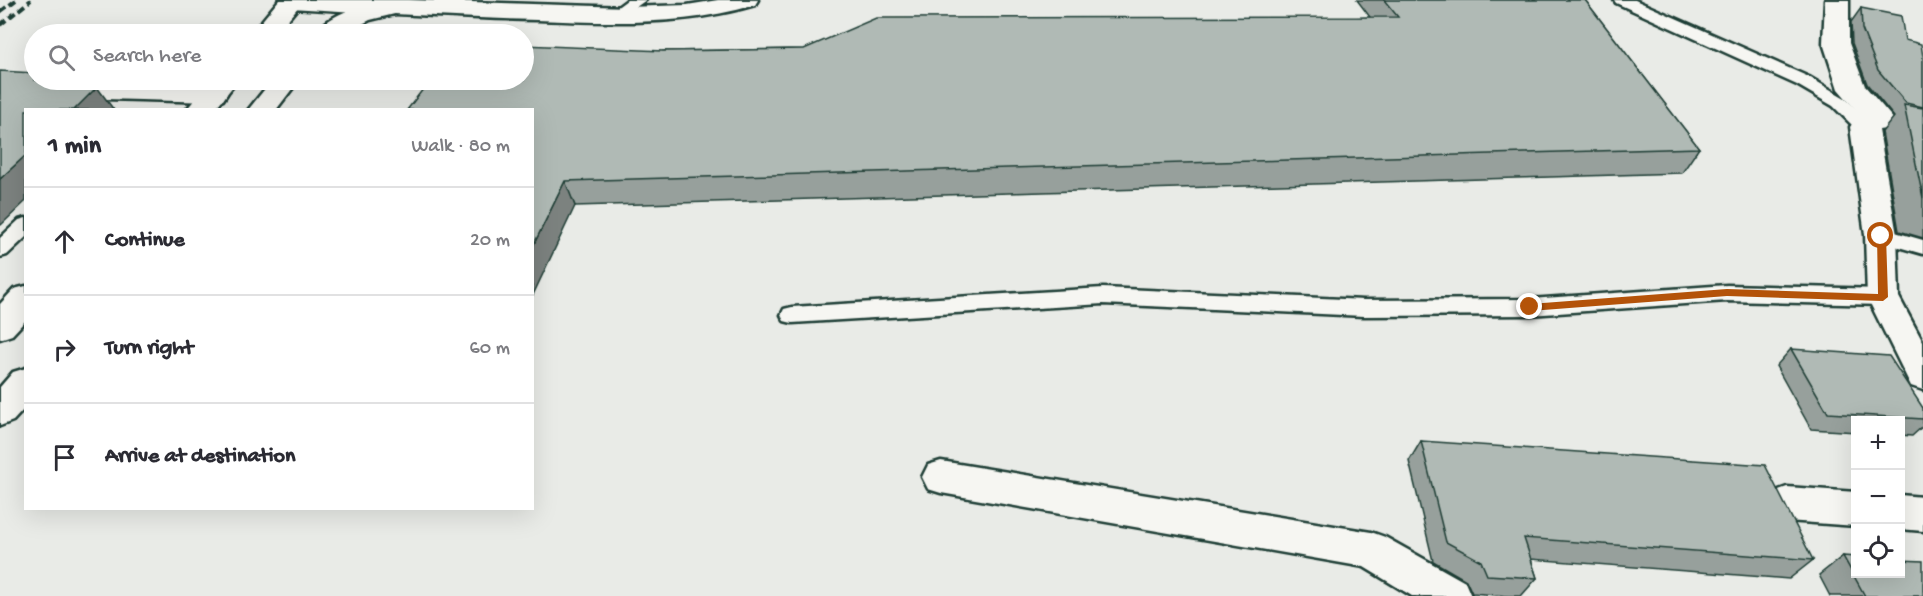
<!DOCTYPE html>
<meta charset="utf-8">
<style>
:root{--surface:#fff;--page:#f7f7f7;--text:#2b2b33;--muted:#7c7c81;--line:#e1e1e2}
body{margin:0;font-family:"Gochi Hand",sans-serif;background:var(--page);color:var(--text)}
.controls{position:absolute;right:18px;bottom:18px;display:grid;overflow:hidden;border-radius:0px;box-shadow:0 6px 24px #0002}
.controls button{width:54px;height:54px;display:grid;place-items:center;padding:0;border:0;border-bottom:2px solid var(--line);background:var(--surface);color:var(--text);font:30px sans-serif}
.stop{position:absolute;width:18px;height:18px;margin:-14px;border:4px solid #b45309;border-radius:50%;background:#fff}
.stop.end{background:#b45309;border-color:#fff;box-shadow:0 2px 6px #0008}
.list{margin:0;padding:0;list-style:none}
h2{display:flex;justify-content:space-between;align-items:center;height:78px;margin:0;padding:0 24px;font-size:26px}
h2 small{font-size:20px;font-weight:400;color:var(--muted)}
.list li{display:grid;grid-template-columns:39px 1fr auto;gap:18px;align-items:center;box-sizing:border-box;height:108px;padding:0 24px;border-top:2px solid var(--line)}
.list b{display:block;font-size:22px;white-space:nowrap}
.list em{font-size:20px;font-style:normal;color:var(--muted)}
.icon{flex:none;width:33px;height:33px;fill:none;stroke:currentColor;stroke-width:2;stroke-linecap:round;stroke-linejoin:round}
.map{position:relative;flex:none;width:1923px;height:596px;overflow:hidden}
.search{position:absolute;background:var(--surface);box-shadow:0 6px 24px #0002;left:24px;top:24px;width:510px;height:66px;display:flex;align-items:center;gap:15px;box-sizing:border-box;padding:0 21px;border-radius:33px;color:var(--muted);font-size:22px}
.panel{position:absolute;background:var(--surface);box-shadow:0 6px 24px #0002;left:24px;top:108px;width:510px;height:402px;border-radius:0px}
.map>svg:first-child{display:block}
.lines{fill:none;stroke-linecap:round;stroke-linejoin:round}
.lane-casing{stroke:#1f3d34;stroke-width:5}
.street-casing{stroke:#1f3d34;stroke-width:5}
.primary-casing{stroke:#1f3d34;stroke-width:5}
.lane{fill:#f6f6f2;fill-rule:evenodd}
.street{fill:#f6f6f2;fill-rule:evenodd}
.primary{fill:#f6f6f2;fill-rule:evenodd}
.rail{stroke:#1f3d34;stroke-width:4;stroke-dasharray:8 4;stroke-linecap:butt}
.wall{fill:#97a09c;stroke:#1f3d34;stroke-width:1.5}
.shaded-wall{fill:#7b827f;stroke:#1f3d34;stroke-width:1.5}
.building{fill:#b0bab5;stroke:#1f3d34;stroke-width:1.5}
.route{fill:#b45309}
</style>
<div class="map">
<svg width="1923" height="596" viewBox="0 0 1923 596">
<rect width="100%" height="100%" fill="#e9ebe7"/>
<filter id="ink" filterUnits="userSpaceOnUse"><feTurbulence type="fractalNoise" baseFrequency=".0167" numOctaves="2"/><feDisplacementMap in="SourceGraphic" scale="12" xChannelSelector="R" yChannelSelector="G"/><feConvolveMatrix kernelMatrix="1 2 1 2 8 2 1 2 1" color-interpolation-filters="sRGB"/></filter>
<g filter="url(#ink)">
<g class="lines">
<g class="lane-casing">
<g id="lane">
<path d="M627 0H646L622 17H610L608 14Z"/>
<path d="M1614 0H1635L1809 77 1845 98 1868 120 1882 116 1923 126V138L1882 128 1864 133 1858 131 1833 106 1797 85 1616 3Z"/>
<path d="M26 218V237L7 255 0 257V238L19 220Z"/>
<path d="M1881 228 1923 240V254L1874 240 1871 235 1874 230Z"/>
<path d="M1727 285 1883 289 1890 291 1893 297 1890 303 1883 305 1727 301 1530 315 1364 316 1103 304 792 323 784 321 781 315 784 309 792 307 1103 288 1364 300 1530 299Z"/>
</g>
</g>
<g class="street-casing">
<g id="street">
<path d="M279 0H409L627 7 687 5 718 0H758L755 5C683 26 611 23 537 20 455 18 373 13 291 8L282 6Z"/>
<path d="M1825 0H1849V43L1865 86 1896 122 1892 128 1879 130 1897 235 1899 297 1923 342V390L1911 386 1867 297 1865 235 1850 127 1854 121 1863 118 1838 89 1823 43Z"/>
<path d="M0 76 69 82 213 86 223 88 227 94 223 100 213 102 69 98 0 92Z"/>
<path d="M941 461 1371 532 1385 537 1465 582 1471 596H1412L1364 567 941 493 928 489 922 477 928 465Z"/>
<path d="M1787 487 1856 492V526L1787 521 1773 516 1768 504 1773 492Z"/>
<path d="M1900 495 1923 497V531L1900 529Z"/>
</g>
</g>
<g class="primary-casing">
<g id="primary">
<path d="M279 0H304L276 34H251Z"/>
<path d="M390 0 407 1 410 6 407 11 370 20 343 34H315C331 11 365 5 390 0Z"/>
<path d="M211 80H238L214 110H186Z"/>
<path d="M272 80H299L276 110H248Z"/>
<path d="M26 286V320L12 335 0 339V304L14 289Z"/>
<path d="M26 368V407L13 421 0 426V387L13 372Z"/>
</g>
</g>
<use href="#lane" class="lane"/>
<use href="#street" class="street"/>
<use href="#primary" class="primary"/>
<g class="rail">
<path d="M0 12 16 0"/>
<path d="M0 25 31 0"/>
</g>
</g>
<g class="wall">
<path d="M1357 0H1585L1699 148 1682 173 575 206 532 110 663 51 804 49 1370 17Z"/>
<path d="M1861 8 1905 40 1923 57V238L1899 231 1882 132 1894 117 1867 84 1852 43 1851 22Z"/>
<path d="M1791 349 1923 408V426L1912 436 1900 435V420H1856V432L1811 429 1776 366Z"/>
<path d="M1421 441 1813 560 1789 579 1531 559 1537 578 1521 596H1508L1472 593 1466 580 1433 561 1409 461Z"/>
<path d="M1843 556 1923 596H1830L1819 575Z"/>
</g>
<g class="shaded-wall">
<path d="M80 80H85L94 91 97 87 114 110H74L73 87Z"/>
<path d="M26 155V201L1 225 0 224V179Z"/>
<path d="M565 181 575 206 532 297V248Z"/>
</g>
<g class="building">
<path d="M1384 0H1585L1699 148 565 181 532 248V110H407L430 80H524V45L663 51 804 49 876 18 1398 17Z"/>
<path d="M1861 8 1901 16 1905 40 1921 44 1923 57V107L1906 103 1878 70 1862 29Z"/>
<path d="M0 71 34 73V80H80L73 87H97L74 110H26V155L0 179Z"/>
<path d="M1904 105 1923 108V198Z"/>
<path d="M1791 349 1889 356 1923 408V419L1828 413Z"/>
<path d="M1421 441 1765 465 1813 560 1524 538 1537 578 1487 575 1481 561 1446 542Z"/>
<path d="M1843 556 1856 557V573H1900V560L1923 561V596H1865Z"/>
</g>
</g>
<path class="route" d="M1881 232 1886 236 1888 297 1883 301 1727 296 1530 311 1525 307 1530 304 1727 289 1878 294 1877 236Z"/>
</svg>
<div class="controls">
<button>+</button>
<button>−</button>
<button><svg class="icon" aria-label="locate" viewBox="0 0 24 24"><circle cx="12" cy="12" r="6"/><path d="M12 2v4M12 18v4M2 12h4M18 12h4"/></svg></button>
</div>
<div class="stop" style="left:1881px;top:236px"></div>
<div class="stop end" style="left:1530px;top:307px"></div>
<div class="search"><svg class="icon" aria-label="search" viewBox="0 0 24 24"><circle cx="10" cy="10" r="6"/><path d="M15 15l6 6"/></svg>Search here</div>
<section class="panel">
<h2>1 min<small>Walk · 80 m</small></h2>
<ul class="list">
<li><svg class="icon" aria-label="ahead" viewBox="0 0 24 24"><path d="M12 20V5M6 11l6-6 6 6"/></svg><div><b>Continue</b></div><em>20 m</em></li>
<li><svg class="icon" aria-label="right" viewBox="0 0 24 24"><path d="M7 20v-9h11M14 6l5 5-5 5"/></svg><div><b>Turn right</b></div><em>60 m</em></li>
<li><svg class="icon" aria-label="arrive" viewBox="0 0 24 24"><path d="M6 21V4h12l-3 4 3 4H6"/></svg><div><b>Arrive at destination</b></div></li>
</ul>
</section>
</div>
